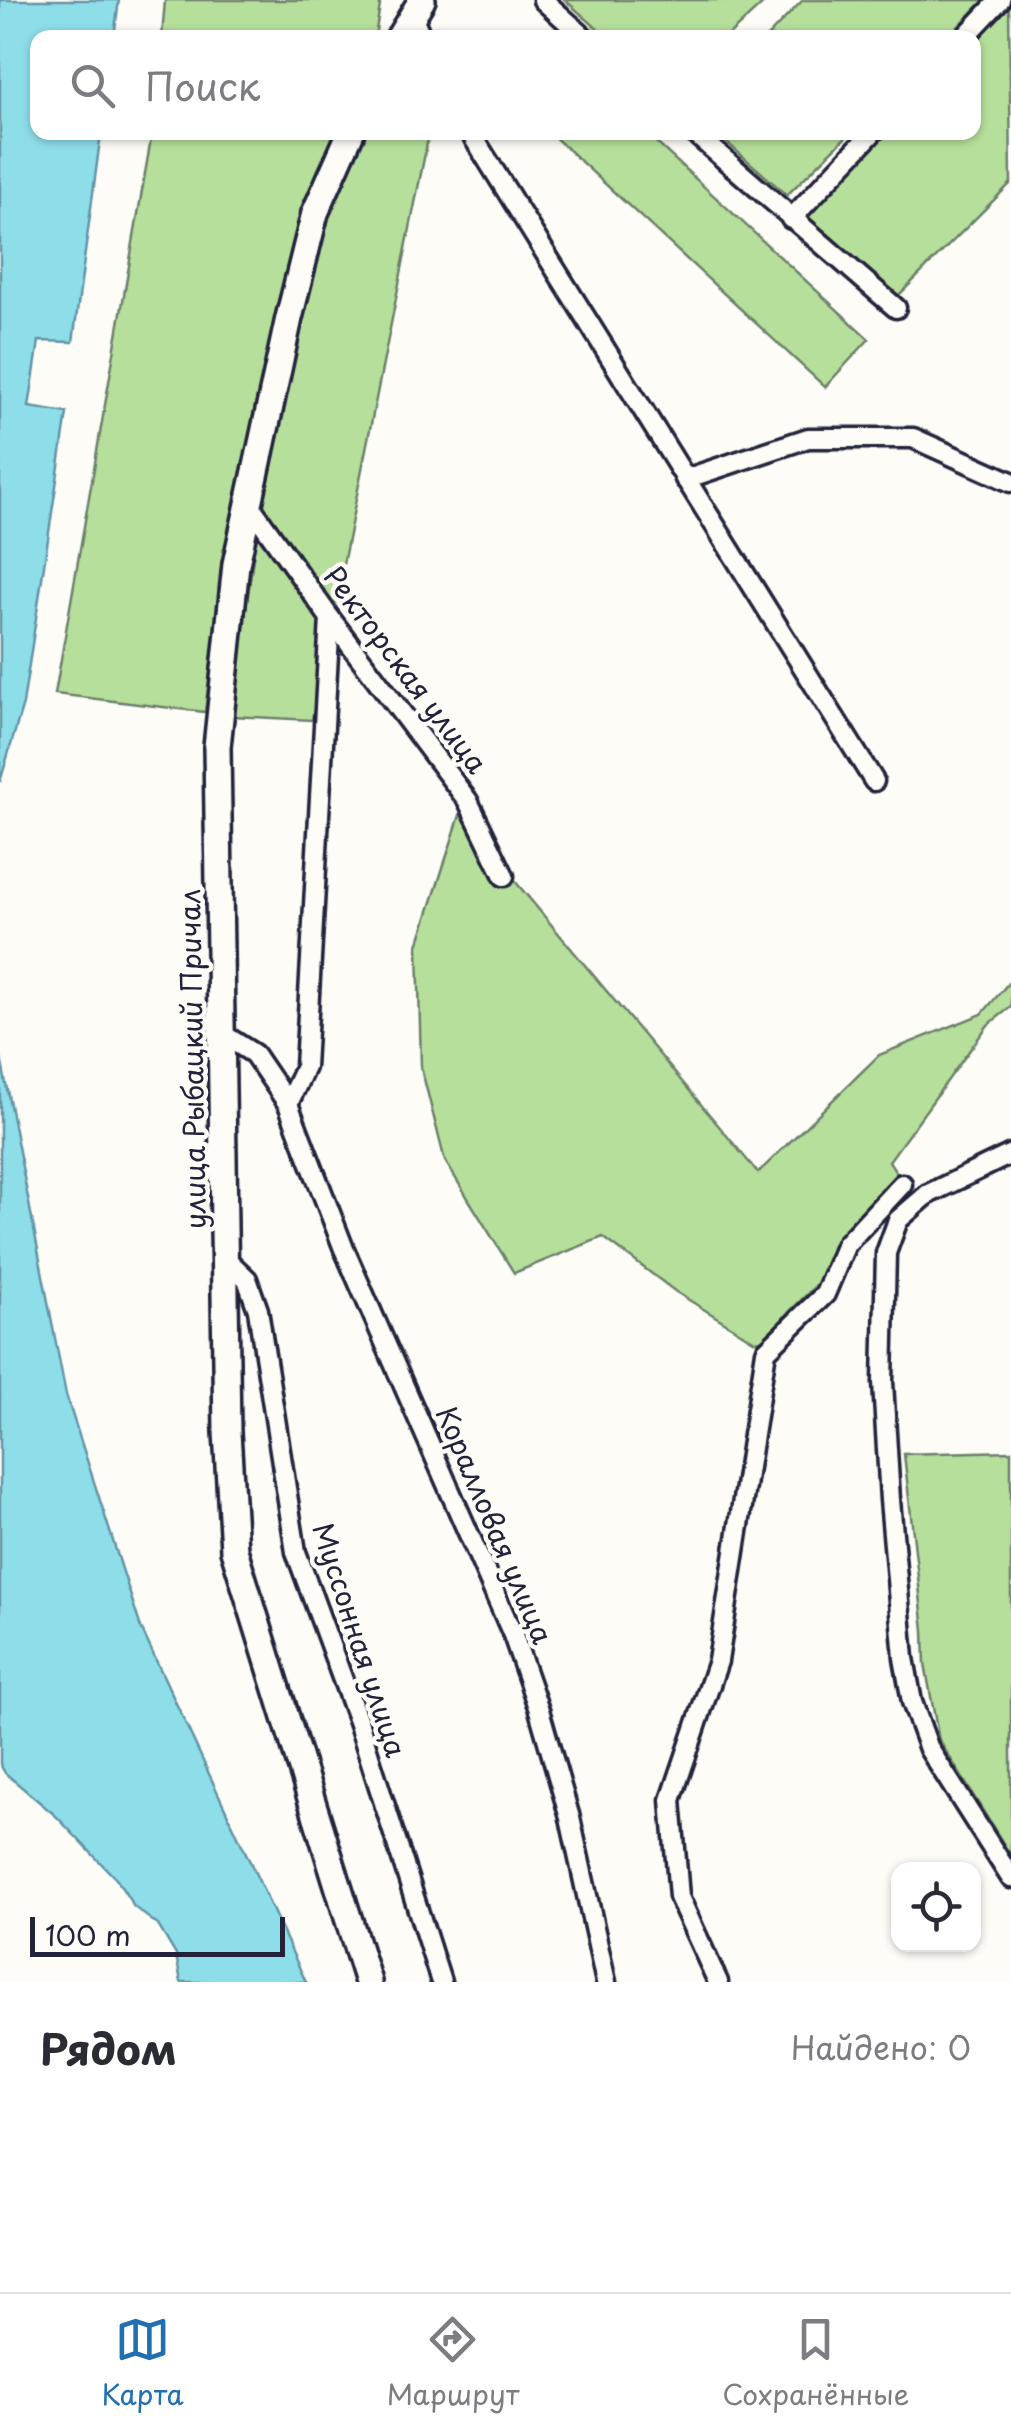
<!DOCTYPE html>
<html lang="ru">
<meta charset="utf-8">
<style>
:root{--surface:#fff;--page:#f2f2f3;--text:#2b2b33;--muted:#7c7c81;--line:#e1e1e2;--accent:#1f6fb2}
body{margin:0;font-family:"Playpen Sans",sans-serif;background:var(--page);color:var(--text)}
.controls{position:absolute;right:30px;bottom:30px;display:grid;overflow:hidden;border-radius:20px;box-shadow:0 2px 8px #0004}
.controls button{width:90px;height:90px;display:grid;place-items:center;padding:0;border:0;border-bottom:2px solid var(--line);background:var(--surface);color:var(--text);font:50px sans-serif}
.scale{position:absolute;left:30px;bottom:25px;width:255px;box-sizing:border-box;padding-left:10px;border:5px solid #22223b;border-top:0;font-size:28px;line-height:35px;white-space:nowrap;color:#22223b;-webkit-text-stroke:8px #fdfcf7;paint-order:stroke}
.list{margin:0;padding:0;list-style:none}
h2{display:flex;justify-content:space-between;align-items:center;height:130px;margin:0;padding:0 40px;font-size:42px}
h2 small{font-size:32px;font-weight:400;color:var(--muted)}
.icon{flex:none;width:55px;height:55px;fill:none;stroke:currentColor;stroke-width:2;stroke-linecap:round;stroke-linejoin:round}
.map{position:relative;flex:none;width:1011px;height:1982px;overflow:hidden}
.search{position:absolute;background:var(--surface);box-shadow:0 2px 8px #0004;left:30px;right:30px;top:30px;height:110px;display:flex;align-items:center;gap:25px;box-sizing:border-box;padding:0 35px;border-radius:20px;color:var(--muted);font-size:38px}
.sheet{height:310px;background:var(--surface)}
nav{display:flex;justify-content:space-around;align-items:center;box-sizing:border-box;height:140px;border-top:2px solid var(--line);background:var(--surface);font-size:28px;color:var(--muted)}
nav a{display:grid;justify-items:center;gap:5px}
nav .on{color:var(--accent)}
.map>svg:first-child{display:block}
.green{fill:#b6df9b;stroke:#6c806b;stroke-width:2.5}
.water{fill:#8edeea;stroke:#6393a4;stroke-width:2.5}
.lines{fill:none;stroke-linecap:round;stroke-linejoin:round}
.street-casing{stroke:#22223b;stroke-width:25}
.secondary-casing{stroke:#22223b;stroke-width:32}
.street{stroke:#fdfcf7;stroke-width:18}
.secondary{stroke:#fdfcf7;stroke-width:25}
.labels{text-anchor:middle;stroke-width:9;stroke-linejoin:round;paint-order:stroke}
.street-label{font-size:28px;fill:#22223b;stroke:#fdfcf7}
</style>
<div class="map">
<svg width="1011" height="1982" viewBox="0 0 1011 1982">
<rect width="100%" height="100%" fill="#fdfcf7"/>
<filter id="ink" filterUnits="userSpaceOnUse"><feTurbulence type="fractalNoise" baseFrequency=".01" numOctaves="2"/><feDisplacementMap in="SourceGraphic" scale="20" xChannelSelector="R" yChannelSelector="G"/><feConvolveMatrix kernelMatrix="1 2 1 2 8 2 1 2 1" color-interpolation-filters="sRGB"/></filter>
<g filter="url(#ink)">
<g class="green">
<path d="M165 0H378L380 5 375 37H162Z"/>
<path d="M565 0H767L727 37 608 38Z"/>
<path d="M803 0H984L948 37H767Z"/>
<path d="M1009 0 1011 183 898 296 805 214 883 133 974 132 973 37Z"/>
<path d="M152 133H335L305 203 225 553 205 712 55 694Z"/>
<path d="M366 133H429L312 720 232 716 261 497 319 221Z"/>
<path d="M550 133H646L869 339 825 387Z"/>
<path d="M716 133H850L787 195Z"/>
<path d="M460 815 758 1173 879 1055 982 1014 1011 980V1007L988 1025 889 1161 909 1192 783 1318 772 1338 755 1341 676 1292 603 1237 514 1273 445 1161 421 1067 418 945Z"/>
<path d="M1011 1451V1856L939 1740 925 1664 924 1630 904 1454Z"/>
</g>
<g class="water">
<path d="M0 0H119L114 37 38 38V132L101 133 73 342 39 341 29 407 67 413 23 704 0 782Z"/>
<path d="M0 1053 66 1395 141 1628 306 1982H181L176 1955 158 1925 134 1907 117 1880 56 1816 5 1773 0 1764Z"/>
</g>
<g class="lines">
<g class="street-casing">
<g id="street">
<path d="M543 0 585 38"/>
<path d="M411 13 422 38"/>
<path d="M964 38 1000 0"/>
<path d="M470 132 874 781"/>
<path d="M693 132 896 308"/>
<path d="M791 219 873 132"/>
<path d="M685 479 808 438H913L1011 482"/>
<path d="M249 504 330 618 468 801 504 876"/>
<path d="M224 1035 254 1054 288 1104 344 1249 513 1635 539 1710 570 1818 606 1982"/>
<path d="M288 1104 305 1067 330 618"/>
<path d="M1011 1154 928 1194 898 1220 886 1253 883 1382 890 1500 904 1658 912 1702 929 1749 1011 1878"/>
<path d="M226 1259 247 1279 258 1310 296 1552 359 1724 441 1982"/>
<path d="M718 1982 679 1897 671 1800 718 1661 766 1351 825 1294 846 1244 902 1184"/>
</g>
</g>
<g class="secondary-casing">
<g id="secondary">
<path d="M399 38 422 0"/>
<path d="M351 132 315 213 289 318 236 564 217 747 227 1432 234 1550 368 1982"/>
</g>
</g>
<use href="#street" class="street"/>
<use href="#secondary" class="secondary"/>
</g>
</g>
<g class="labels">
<g class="street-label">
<text transform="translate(405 670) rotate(53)" y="10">Ректорская улица</text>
<text transform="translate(193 1059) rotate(-91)" y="10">улица Рыбацкий Причал</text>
<text transform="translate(494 1525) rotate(67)" y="10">Коралловая улица</text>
<text transform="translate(359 1640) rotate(72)" y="10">Муссонная улица</text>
</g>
</g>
</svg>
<div class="controls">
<button><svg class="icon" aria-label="locate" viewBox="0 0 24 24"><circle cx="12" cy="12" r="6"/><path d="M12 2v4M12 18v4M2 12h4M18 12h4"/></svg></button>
</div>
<div class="scale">100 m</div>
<div class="search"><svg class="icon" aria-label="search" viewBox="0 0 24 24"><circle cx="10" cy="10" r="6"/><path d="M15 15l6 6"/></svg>Поиск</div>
</div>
<section class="sheet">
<h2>Рядом<small>Найдено: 0</small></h2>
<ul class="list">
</ul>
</section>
<nav>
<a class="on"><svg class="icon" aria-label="map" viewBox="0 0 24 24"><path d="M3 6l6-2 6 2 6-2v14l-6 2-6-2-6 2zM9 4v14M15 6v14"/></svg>Карта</a>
<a><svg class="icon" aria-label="directions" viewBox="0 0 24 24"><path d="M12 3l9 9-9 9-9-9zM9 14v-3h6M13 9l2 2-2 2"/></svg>Маршрут</a>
<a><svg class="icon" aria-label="saved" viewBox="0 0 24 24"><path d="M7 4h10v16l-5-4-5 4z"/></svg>Сохранённые</a>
</nav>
